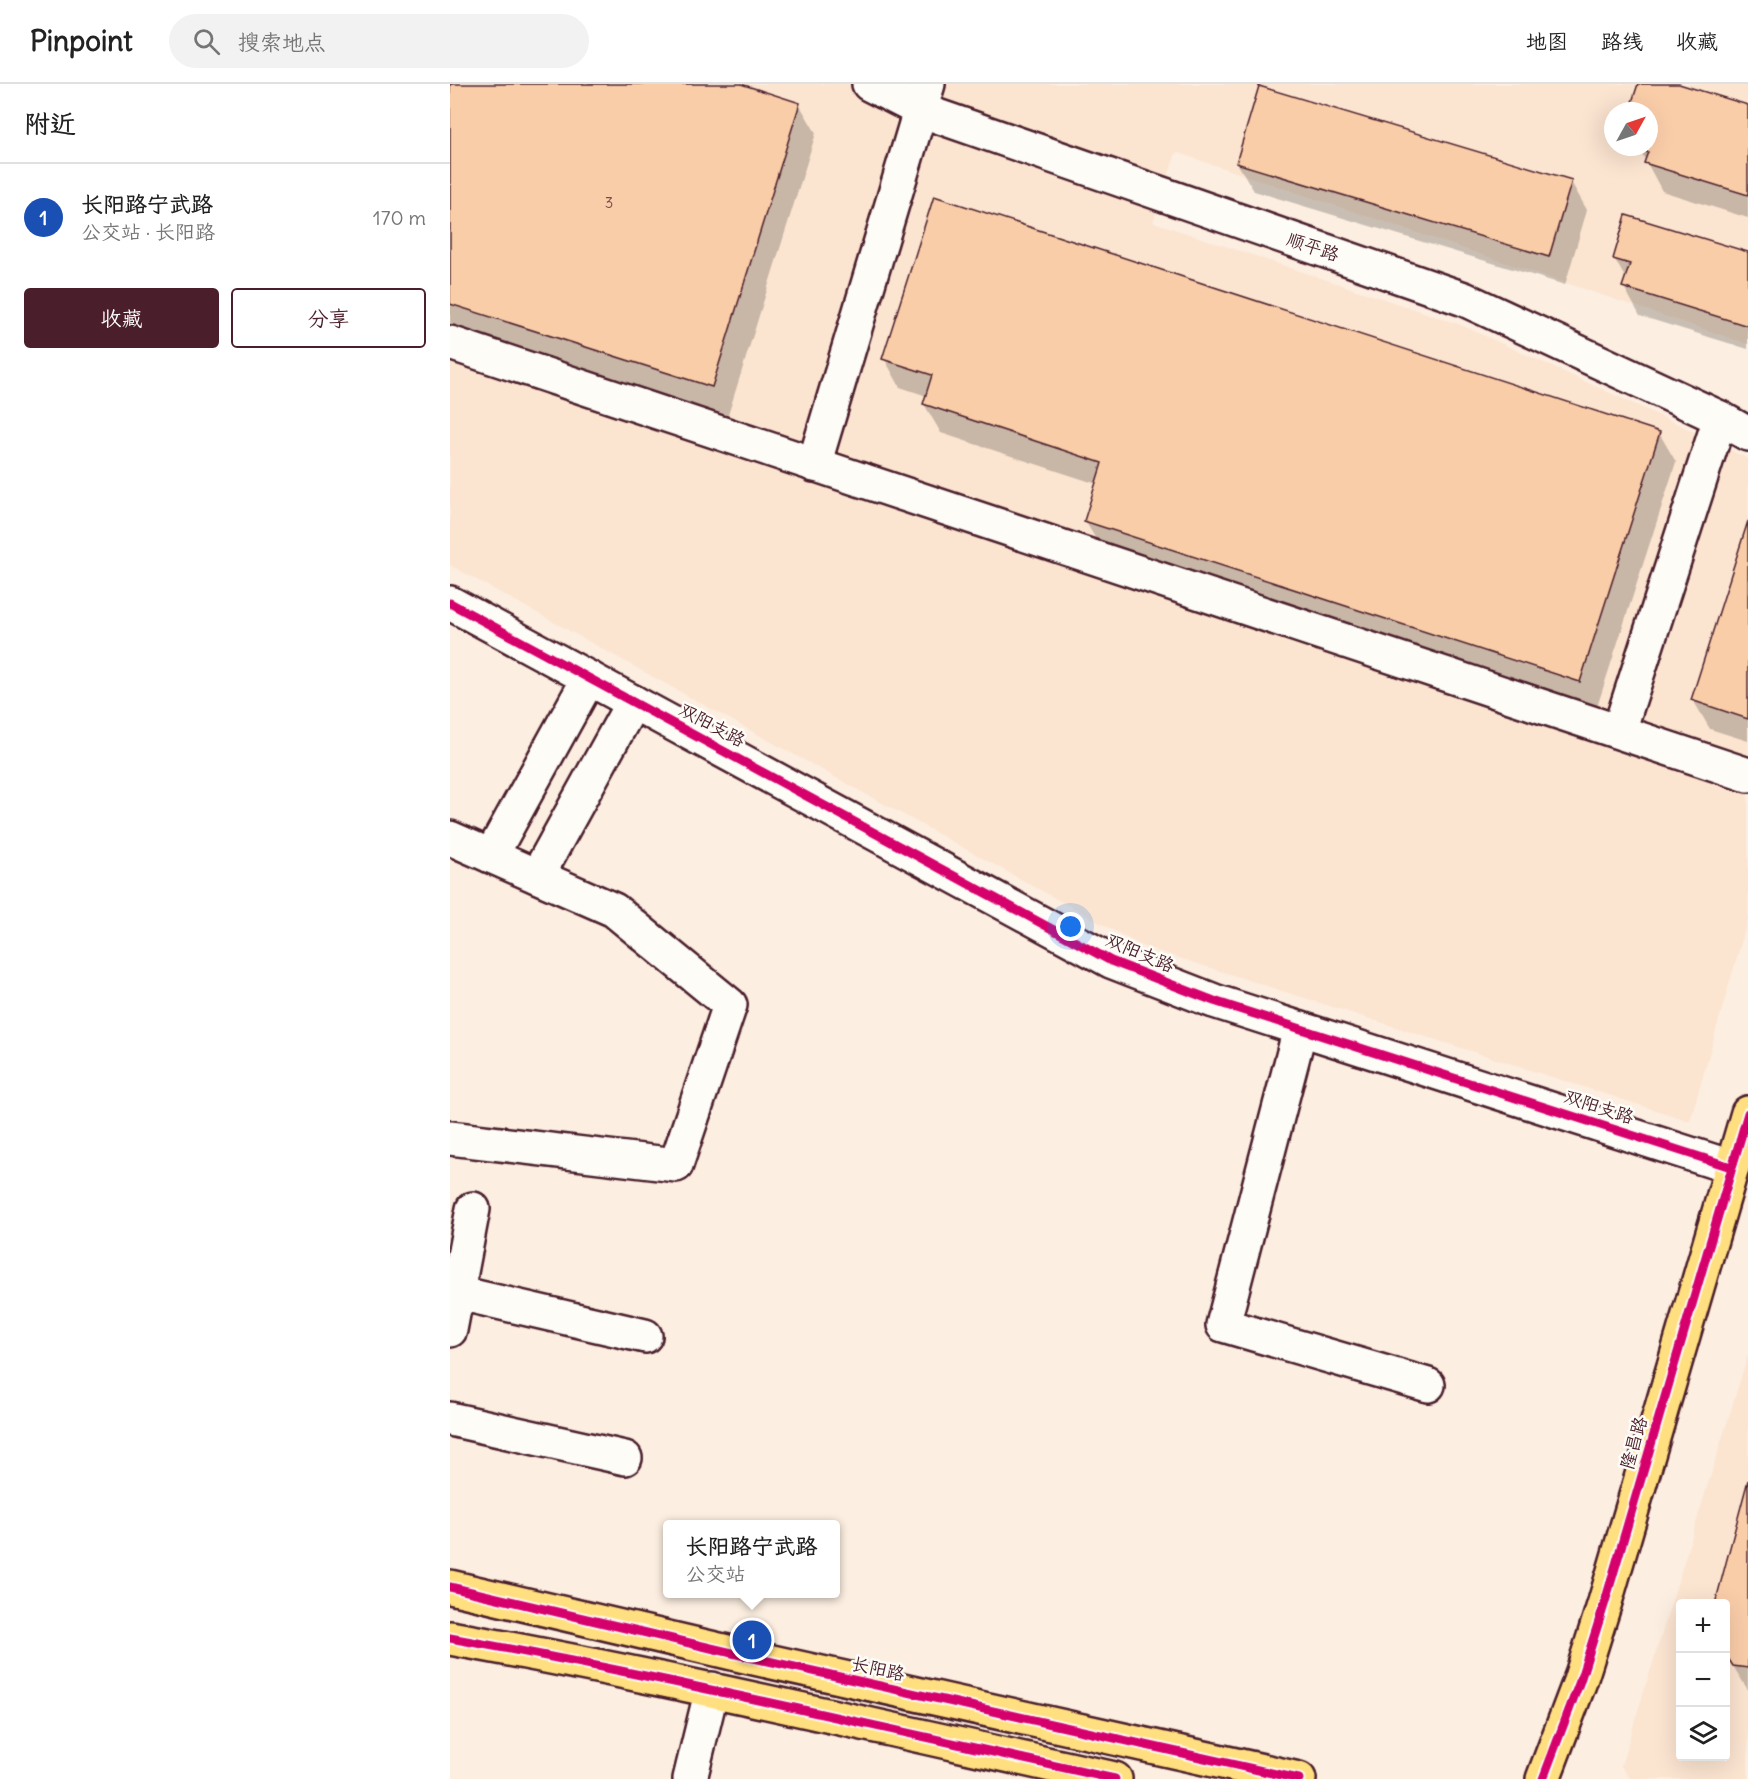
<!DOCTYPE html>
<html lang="zh">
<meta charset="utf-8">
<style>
:root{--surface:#fff;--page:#f2f2f2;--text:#222;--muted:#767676;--line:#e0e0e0;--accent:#4a1f2b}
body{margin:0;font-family:Delius,"LXGW WenKai TC",sans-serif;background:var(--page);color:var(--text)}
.controls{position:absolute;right:18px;bottom:18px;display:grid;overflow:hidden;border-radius:6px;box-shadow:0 6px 24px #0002}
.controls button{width:54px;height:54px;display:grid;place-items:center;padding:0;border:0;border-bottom:2px solid var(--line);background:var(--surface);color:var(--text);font:30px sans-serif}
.compass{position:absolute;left:1154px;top:18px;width:54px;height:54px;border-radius:50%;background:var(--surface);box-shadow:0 6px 24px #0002;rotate:50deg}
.you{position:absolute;left:621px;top:843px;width:21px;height:21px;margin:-15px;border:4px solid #fff;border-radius:50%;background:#1a73e8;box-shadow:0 0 0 9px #1a73e833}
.badge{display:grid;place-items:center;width:39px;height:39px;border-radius:50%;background:var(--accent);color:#fff;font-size:20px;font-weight:700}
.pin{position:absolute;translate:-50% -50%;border:3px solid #fff;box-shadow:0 2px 6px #0006}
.popup{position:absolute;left:213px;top:1436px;width:177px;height:78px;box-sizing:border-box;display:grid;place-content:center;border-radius:6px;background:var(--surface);filter:drop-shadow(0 2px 4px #0005);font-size:20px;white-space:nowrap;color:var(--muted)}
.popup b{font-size:22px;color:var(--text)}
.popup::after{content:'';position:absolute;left:50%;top:100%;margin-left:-12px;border:12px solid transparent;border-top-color:var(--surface)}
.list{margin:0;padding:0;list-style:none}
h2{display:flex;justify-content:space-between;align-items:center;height:78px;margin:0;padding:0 24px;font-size:26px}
h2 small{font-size:20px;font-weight:400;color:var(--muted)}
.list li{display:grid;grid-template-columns:39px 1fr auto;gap:18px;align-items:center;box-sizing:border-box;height:108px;padding:0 24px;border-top:2px solid var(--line)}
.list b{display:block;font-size:22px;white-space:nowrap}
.list p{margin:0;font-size:20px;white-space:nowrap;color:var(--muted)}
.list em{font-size:20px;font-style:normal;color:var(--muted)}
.actions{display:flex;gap:12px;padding:18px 24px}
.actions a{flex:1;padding:14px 0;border:2px solid var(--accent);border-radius:6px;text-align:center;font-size:21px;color:var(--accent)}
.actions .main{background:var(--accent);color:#fff}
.icon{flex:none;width:33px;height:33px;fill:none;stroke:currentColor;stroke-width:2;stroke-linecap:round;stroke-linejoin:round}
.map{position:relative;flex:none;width:1298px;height:1695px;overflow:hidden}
header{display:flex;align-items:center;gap:36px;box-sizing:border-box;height:84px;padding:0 30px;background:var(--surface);border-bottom:2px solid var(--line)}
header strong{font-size:28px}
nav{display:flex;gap:33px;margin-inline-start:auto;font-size:21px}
.search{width:420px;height:54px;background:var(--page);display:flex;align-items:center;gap:15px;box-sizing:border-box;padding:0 21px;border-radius:33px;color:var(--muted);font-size:22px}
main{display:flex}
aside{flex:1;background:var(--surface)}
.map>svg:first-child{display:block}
.built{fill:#fbe4d0;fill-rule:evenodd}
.shadow{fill:#0003}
.building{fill:#facda9;stroke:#4a1f2b;stroke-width:1.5}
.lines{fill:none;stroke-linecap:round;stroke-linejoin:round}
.minor-casing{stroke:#4a1f2b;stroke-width:38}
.major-casing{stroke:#4a1f2b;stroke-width:38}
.minor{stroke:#fdfcf7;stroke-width:33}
.major{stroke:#ffdf80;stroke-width:33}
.cycleway-casing{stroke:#fdfcf7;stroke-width:13}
.cycleway{stroke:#d6006c;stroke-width:9}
.labels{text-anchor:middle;stroke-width:5;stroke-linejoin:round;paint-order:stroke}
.number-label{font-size:15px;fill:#764a4a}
.street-label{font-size:18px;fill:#4a1f2b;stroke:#fdfcf7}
</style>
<header>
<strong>Pinpoint</strong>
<div class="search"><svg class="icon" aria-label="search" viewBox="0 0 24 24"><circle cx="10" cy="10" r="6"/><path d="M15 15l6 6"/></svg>搜索地点</div>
<nav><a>地图</a><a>路线</a><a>收藏</a></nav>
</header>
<main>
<aside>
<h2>附近<small></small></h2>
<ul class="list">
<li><span class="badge" style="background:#1a4fb4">1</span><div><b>长阳路宁武路</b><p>公交站 · 长阳路</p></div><em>170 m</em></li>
</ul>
<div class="actions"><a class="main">收藏</a><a>分享</a></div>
</aside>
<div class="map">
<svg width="1298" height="1695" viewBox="0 0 1298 1695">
<rect width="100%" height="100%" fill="#fceee0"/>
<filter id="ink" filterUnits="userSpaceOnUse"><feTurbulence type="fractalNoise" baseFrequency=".0167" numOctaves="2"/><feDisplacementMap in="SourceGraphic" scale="12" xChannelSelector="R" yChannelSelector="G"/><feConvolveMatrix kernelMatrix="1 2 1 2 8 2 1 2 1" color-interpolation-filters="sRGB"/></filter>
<g filter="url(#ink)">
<g class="built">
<path d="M0 0H1298V260L726 68 703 138 1011 241 1232 342 1298 375V834L1240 1037 692 862 0 481ZM1163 27H1199V63H1163Z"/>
<path d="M1298 1271V1695H1181L1171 1682ZM1230 1520H1276V1672H1230Z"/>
</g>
<g class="shadow">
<path d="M0 0H286L349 20 366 49 278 331 0 243Z"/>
<path d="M1189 0H1224L1298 23V134L1212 107 1189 64 1199 63V27H1181Z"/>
<path d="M787 79 1121 98 1137 126 1115 201 804 107Z"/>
<path d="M1298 170V265L1190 232 1174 203 1176 195 1164 174Z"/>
<path d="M434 274 1209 349 1226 378 1146 626 652 465 635 437 647 400 491 349 474 320 477 312 450 303Z"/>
<path d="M1298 442V657L1260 645 1243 616Z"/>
<path d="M1298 1402V1606L1276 1571V1520Z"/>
</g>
<g class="building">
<path d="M0 0H291L350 19 262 303 0 220Z"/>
<path d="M1188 0H1229L1298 21V111L1194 79 1198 68 1187 64 1199 63V27H1179Z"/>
<path d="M809 2 1122 96 1099 173 786 79Z"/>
<path d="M484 112 1210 348 1130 598 634 437 652 379 473 320 482 291 432 275Z"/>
<path d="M1176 131 1298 168V242L1172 203 1180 180 1163 175Z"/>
<path d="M1298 437V635L1241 616Z"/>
<path d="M1298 1396V1584L1283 1582 1276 1571V1520H1265Z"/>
</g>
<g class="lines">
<g class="minor-casing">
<g id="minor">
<path d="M419 0 470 26 1014 215 1270 334 1298 350"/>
<path d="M0 259 1298 691"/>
<path d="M364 381 478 0"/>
<path d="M0 519 661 877 764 917 1281 1083"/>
<path d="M1169 647 1270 334"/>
<path d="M0 754 164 826 280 921 226 1081 0 1054"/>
<path d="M41 772 139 594"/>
<path d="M87 792 183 618"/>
<path d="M850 945 773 1241 978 1301"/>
<path d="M0 1207 195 1252"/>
<path d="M0 1246 23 1125"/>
<path d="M0 1335 175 1374"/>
<path d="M240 1695 262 1605"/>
</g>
</g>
<g class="major-casing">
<g id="major">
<path d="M0 1503 295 1572 849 1695"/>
<path d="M0 1554C223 1594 444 1647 665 1695"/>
<path d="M1093 1695 1130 1597 1155 1518 1298 1029"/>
</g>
</g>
<use href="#minor" class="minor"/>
<use href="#major" class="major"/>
<g class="cycleway-casing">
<g id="cycleway">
<path d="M0 519 661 877 764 917 1281 1083"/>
<path d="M0 1503 295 1572 849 1695"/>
<path d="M0 1554C223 1594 444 1647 665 1695"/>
<path d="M1093 1695 1130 1597 1155 1518 1298 1029"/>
</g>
</g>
<use href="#cycleway" class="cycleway"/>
</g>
</g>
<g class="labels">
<g class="number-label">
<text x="159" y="124">3</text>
</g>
<g class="street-label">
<text transform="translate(863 163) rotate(19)" y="6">顺平路</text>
<text transform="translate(262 641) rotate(28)" y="6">双阳支路</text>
<text transform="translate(690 869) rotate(23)" y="6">双阳支路</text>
<text transform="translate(1149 1023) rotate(18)" y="6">双阳支路</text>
<text transform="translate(1184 1359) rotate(-74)" y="6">隆昌路</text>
<text transform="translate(428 1585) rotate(12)" y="6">长阳路</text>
</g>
</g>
</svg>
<div class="controls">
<button>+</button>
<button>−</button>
<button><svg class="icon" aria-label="layers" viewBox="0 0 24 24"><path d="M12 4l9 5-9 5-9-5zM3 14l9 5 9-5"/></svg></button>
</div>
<svg class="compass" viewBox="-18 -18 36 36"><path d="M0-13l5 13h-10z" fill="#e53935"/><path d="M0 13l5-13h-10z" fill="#767676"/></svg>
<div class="you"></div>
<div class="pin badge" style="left:302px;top:1556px;background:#1a4fb4">1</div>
<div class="popup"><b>长阳路宁武路</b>公交站</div>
</div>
</main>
